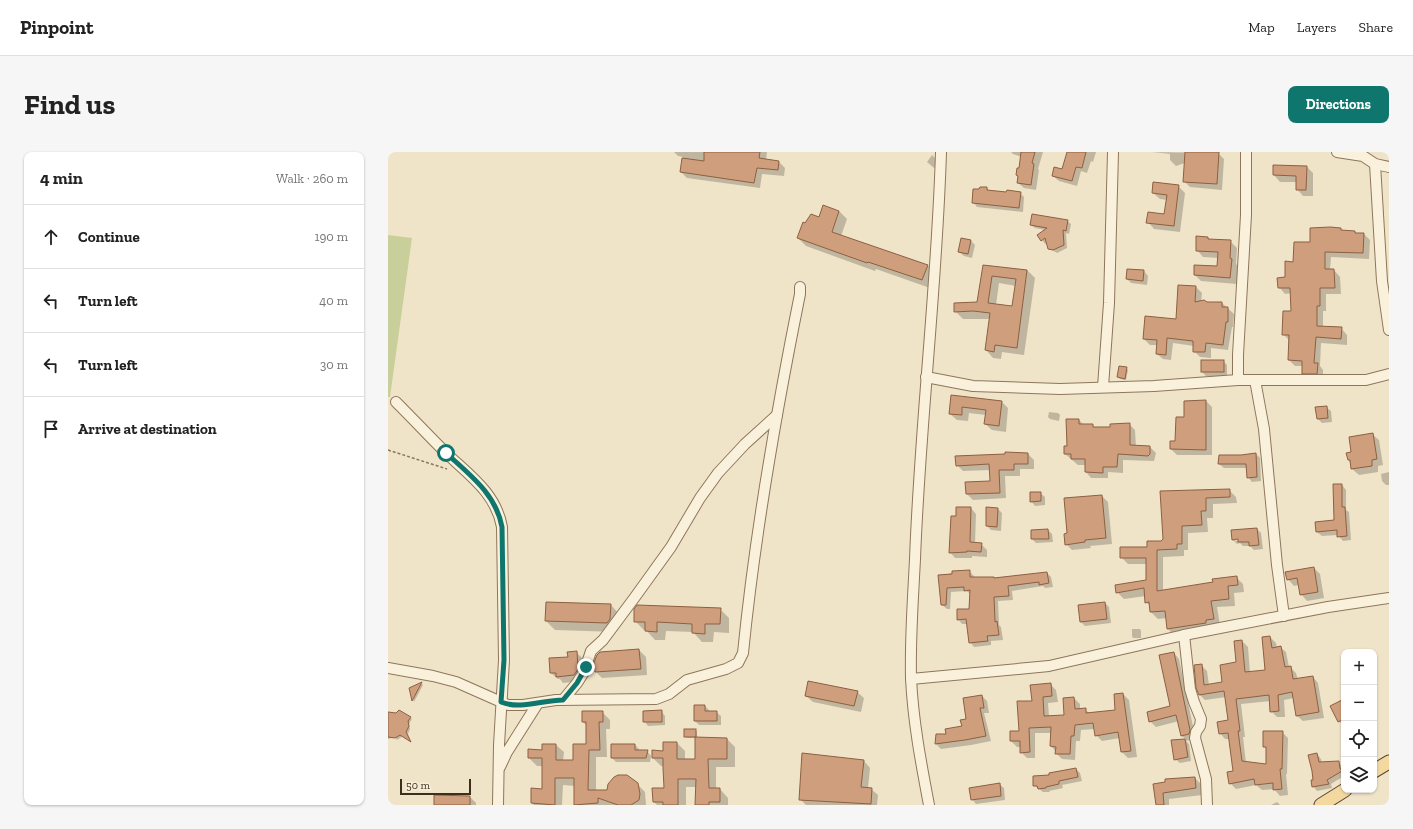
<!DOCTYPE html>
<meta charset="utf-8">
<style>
:root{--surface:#fff;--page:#f6f6f6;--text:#222;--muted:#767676;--line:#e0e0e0;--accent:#0f766e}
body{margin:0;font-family:"Zilla Slab",serif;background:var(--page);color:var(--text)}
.controls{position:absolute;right:12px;bottom:12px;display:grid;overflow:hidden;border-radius:8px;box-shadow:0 1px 3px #0004}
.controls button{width:36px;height:36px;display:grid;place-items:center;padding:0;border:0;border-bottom:1px solid var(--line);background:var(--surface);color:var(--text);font:20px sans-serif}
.scale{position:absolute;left:12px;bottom:10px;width:71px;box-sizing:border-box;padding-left:4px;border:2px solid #3d2e20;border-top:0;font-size:11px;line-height:14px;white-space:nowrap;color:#3d2e20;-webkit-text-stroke:3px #f7eed8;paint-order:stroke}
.stop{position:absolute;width:12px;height:12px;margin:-9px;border:3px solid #0f766e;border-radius:50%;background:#fff}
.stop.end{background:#0f766e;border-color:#fff;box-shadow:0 1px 4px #0008}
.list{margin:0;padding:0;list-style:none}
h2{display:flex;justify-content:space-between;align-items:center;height:52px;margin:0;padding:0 16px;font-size:17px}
h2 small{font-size:13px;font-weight:400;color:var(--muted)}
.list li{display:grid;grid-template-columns:26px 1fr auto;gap:12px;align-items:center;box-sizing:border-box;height:64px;padding:0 16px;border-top:1px solid var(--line)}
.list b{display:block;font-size:15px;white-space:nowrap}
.list em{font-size:13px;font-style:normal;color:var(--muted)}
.icon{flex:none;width:22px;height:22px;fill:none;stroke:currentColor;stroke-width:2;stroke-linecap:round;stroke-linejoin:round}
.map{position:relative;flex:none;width:1001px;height:653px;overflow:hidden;border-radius:8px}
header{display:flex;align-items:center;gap:24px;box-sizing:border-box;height:56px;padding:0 20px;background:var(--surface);border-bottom:1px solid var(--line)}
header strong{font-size:19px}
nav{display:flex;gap:22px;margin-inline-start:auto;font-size:14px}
.intro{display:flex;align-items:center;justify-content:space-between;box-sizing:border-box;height:96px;padding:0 24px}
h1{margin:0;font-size:28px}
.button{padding:10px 18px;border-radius:8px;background:var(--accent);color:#fff;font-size:14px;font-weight:700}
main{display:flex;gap:24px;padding:0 24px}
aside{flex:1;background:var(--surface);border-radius:8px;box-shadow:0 1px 3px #0004}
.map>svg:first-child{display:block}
.green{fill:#c9cf9b}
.shadow{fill:#0003;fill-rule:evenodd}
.building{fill:#cf9f7d;stroke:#8d5f41;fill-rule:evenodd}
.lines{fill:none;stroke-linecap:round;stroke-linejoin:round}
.minor-casing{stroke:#8d765c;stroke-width:12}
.major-casing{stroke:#5b4430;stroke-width:15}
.path{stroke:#8d765c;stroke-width:1.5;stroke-dasharray:3 2;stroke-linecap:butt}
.minor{stroke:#faf1dc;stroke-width:10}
.major{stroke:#f3d9a0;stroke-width:13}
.route{stroke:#0f766e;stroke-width:5}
</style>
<header>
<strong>Pinpoint</strong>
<nav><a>Map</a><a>Layers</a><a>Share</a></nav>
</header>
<div class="intro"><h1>Find us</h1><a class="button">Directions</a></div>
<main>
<aside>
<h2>4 min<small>Walk · 260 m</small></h2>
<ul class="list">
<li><svg class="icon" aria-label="ahead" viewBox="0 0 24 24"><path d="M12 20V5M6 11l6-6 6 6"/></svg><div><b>Continue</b></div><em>190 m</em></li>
<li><svg class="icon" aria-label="left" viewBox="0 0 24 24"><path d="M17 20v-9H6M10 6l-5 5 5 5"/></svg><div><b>Turn left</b></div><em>40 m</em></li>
<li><svg class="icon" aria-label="left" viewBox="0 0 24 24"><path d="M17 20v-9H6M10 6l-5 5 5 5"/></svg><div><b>Turn left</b></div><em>30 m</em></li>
<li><svg class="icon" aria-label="arrive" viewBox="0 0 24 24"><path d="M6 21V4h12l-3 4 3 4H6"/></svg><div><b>Arrive at destination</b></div></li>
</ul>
</aside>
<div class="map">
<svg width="1001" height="653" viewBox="0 0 1001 653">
<rect width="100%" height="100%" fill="#f0e4c8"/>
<path class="green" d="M0 83 24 86 2 245H0Z"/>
<g class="shadow">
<path d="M286 0H379L378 8 391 10 397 16 396 24 374 22 372 36 299 26 293 20 295 5 290 4Z"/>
<path d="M623 0H655L650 17 651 18 648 38 636 36 630 31 631 25 629 23 632 17 634 5 625 2Z"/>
<path d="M680 0H708L705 10 703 9 699 21 693 19 689 34 671 29 665 24 674 18Z"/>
<path d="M764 0 830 1 836 7 834 38 802 35 796 29 797 11 788 14 782 8V2Z"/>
<path d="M544 3 548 7 547 14 546 16 539 10Z"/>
<path d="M919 15 925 21V44H915L909 37V30H892L886 23Z"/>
<path d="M790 34 797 41 792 80 766 77 760 70 777 64 779 48 772 47 765 41Z"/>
<path d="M599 36 602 40 632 41 636 45 635 60 589 55 585 50 592 39Z"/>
<path d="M451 59 459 67 453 84 539 113 547 121 542 136 488 117 487 119 418 94 410 86 432 66Z"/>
<path d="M679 69 683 72 681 82 678 81 679 96 669 101 661 96 659 90 657 92 654 88 657 78 647 76 643 73Z"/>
<path d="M953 77 955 79 967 80 969 82H976L982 88 981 107 943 105 942 118H946L952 125 953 142H938V159H935V175L953 176 959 183V193L933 191 932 214 935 218V227H921L915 221V214H907L901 208 902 189 895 182 904 160V141L897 142 891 135 906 111 923 91Z"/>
<path d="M820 86 822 88 842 89 849 96 848 112 850 114 849 132 813 129 807 123 830 115 831 106 815 105 809 98Z"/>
<path d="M582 88 587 93 584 106 576 104 571 100Z"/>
<path d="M596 114 639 118 647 126 636 203 614 200 613 207 605 206 598 198 602 167H575L567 159 590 151ZM611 131 628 134 625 155 608 153Z"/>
<path d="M756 119 760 124 759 133 743 131 739 127Z"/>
<path d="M808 135 814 141 813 150 834 151 846 162 845 175H844L840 198 823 196V206L812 205 806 199V194L785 191 783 208 775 207 769 202 770 193H762L756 187 789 168Z"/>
<path d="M835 209 839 213V224H818L814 220Z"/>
<path d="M738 216 740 218 738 228 732 227 730 225Z"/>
<path d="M564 244 614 250 620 256 618 280 604 278 597 272 598 263 581 261 580 269 569 268 562 262Z"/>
<path d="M818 249 824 255V303H789L783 297 788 290 798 266Z"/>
<path d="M938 255 943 259 944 270 934 271 930 267Z"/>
<path d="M661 260 670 261 672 263 671 269 662 267 660 265Z"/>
<path d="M691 268 696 273H704L707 276H724L741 272 747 278 748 295H762L768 301 766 309 735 308V321L720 320V326H703L698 320V313H690L677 302Z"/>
<path d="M984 282 991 288 995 313 990 314V320L971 323 964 317 959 302 964 301Z"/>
<path d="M640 302 646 308V317H632V324H617L618 346 585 348 579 342 578 331 603 330V318L575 319 569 313 618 303Z"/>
<path d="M868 302 872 306 873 329 864 330 860 325 859 316H836L831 312 853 304Z"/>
<path d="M1001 320V333H998L994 329 993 322Z"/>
<path d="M954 333 958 338V358L961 360 963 388 955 389 950 383 934 384 929 380 928 371 947 369Z"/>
<path d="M841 338 848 345 849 351 825 352V366H819L820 380 800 381V398H796V404L775 405V439L826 431 848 425 855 432 856 440 846 441 847 454 829 455 832 473 787 484 780 477 779 466 770 467 763 460 762 454 758 450V444L736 447 729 440 759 429V412H740L733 405 760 396 774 390 776 387 773 340Z"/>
<path d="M652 341 657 345V353L647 354 643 349Z"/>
<path d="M714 344 720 350 724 392 702 394 703 396 684 398 678 392Z"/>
<path d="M583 356 588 362 587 392H593L599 398V405L584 404V406H567L562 400 569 365Z"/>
<path d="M610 357 614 361 613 379 603 378 599 374Z"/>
<path d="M869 377 873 381 875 397 866 398 862 394H855L852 391 849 392 845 388 844 379ZM855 386V388L847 389V387Z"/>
<path d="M660 378 664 382 665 390 648 391 644 387Z"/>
<path d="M926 416 932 422 936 446 919 449 913 442 911 433 906 434 900 427Z"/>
<path d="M581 419 586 424V426H605L659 421 663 425 665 435 657 436 655 434 624 439 625 448 610 449 611 473 613 475 615 488 603 489V493L586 495 582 490 580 472H574L570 467 582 458 583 442 578 439 563 440 562 457H559L554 453 551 423Z"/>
<path d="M717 451 721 455 723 471 697 474 693 470Z"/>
<path d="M223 453 231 462V476L228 480 167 478 158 469Z"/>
<path d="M332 457 341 466V481L326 480 325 490H314L305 480 278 479 277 488H267L258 478H256L247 469Z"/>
<path d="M744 477H752L753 479V486H745L744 484Z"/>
<path d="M882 485 888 491 889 496 892 495 898 500 901 515H902L908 521 910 528 925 525 930 531 936 566 915 569 909 564 906 546 896 548 897 565H889L883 559V549L853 552 857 585H855L858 611 879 613V598L876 594 894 580 900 586 899 622H898L900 643 892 644 886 637 874 638 868 633 848 637 842 631 846 620 842 587H837L832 581 841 569 838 545 817 548 811 542 813 513 819 519 821 533 835 531 849 511 854 489 860 495 862 521 878 519Z"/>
<path d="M251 498 258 505 259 523 214 526 208 520Z"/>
<path d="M188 500 195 507 196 524 193 529 175 531 172 527H170L163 521Z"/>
<path d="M786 501 791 507 807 584 806 587 798 589 801 592 803 609 792 611 787 607 784 589 798 588 794 584 791 569 768 575 762 569 783 555Z"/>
<path d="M34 532 35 533 26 550 22 536Z"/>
<path d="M662 532 668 538 670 550 660 551 661 565 677 564 686 546 692 552V557H697L702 562 728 558 735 542 741 548 749 605 740 606 734 600 732 586 714 589 708 583 707 577 693 578 692 589H688L687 608 674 607 668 601V600L663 594V581H647V606H639L633 600V595H629L623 589 632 580 645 550Z"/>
<path d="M469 540 476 546 473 560 425 550 418 544Z"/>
<path d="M594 544 599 549 601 561H596L603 589 583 593 553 597 548 592 549 583H559L575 575Z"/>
<path d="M956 548V575L951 569Z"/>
<path d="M317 554 321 558V560H328L333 564V573H311L307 569Z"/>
<path d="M11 559 24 567 21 572 22 577 20 582 23 590 15 584 9 588 7 585 0 587V562H8Z"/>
<path d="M273 559 277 564V573L260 574 256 569Z"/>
<path d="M214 560 222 568V577H218L219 605H208V639H220L249 632 257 640 258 653H187V634L175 633 174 653H146L144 651 154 638 155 614H149L141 606V598L155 599 168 593 176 600 175 609H186L199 593V574L195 570Z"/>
<path d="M307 578 309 580V586L339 587 347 595V615H328V637H332L340 646V653H308L309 635H298V653H269L266 650 277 637 276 614H273L265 606 289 591 297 599V608H308V586H299L297 584Z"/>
<path d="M247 593 251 597V599H259L263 604 262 610H228L224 606Z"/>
<path d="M929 602 933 607 934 611 950 610 954 614 956 624 943 632 944 636 929 639 925 634Z"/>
<path d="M476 609 482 616 480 636 483 637 490 643 489 653H418L412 647Z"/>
<path d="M688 617 692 621 694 629 674 633 675 636 661 639 662 640H655L646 633 662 624Z"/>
<path d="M807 626 813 632 814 643 781 647V653H769L766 633Z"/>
<path d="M611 632 616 636 617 648 588 652 584 647Z"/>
<path d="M82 645 88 651V653H47Z"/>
<path d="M889 650 892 653H883Z"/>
</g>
<g class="building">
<path d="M316 0H372L371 6 391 9 390 18 369 16 366 31 292 20 294 6 316 9Z"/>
<path d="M633 0H647L644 11 646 12 643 33 629 31 630 24 628 23 629 16H631Z"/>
<path d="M679 0H698L694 16 688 15 684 29 664 24 666 15 674 17Z"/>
<path d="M797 0H831L829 32 795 30Z"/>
<path d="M885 13 919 14 918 38H908V24L885 23Z"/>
<path d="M765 30 791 33 786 74 758 71 760 60 776 62 779 43 764 41Z"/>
<path d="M592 35H599V38L618 40 619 38 633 40 631 56 584 51 585 37H591Z"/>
<path d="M435 53 451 59 444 80 540 113 534 128 480 110 479 111 409 86 415 70 417 71 423 62 431 65Z"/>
<path d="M644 62 680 68 678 79 675 78 676 93 665 98 660 97 657 86 653 89 649 83 659 76 642 73Z"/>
<path d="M942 75 953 76V78L967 79V81H976L975 101 937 100V117H946L947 136H932V154H929V174L954 175 953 187 928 185 926 211H930L929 222H914V209L900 208 901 183H894L895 159H903L902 136H890L889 126 897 125V109L905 110 906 90H922V76Z"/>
<path d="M808 84 820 85V87L843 88 842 106 844 107 842 126 806 123V113L829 114 830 100 808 99Z"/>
<path d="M573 86 583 88 580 102 570 100Z"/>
<path d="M595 113 639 118 629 196 607 193 606 200 597 198 602 161 585 159 566 160V151L589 150ZM604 124 628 127 624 154 600 151Z"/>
<path d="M739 117 756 118 755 129 738 127Z"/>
<path d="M790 133 808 134 807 150 816 148 819 150H834V155H840V170H838L835 193 818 191 817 200H805V189L779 186 778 203 768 202 769 188 755 187 757 164 788 167Z"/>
<rect x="813" y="208" width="23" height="12"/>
<path d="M731 214 739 215 737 227 729 225Z"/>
<path d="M563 243 614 249 611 274 596 272 598 258 574 255V263L561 262Z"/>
<path d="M818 248V298L782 297V289H787L788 265H796V249Z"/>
<path d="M939 254 940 266 929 267 927 255Z"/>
<path d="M678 267H691V272H705V275H722V272L742 271V293L762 294V302L760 304 730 302 729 315H715V321L697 320V307H683V302H676V294H679Z"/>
<path d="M985 281 989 307 984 308V314L963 317 962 308H960L958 301 963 300 961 285Z"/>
<path d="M617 300 640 301V312H626V318H611L612 341 578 342 577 330 602 329 601 312 568 314 567 304 617 302Z"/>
<path d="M868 301 869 325 859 326 858 312H830L831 303H853Z"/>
<path d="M945 332H954V355H957L959 384 949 385V378L928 380 927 370 946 368Z"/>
<path d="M842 337V345L818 346V359H813L814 373 794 374V392H789V397L769 398V439L825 430 824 427 849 424 850 433 840 434 841 447 823 449 826 467 818 468V471L779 477 777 459 762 460 761 450 757 451 756 436 728 441 727 433 758 428V406H732V395H759V389H773L775 387 772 339Z"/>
<path d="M642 340H653V349L642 350Z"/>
<path d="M714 343 718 386 697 388V390L677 393 676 382 679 381 676 346Z"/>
<path d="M568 355H583L582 390 594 391 593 400 579 399V400L561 401 563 364H568Z"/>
<path d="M598 355 610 356 609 375 598 374Z"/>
<path d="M869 376 871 393 861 394V390H850V387L844 388 843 378Z"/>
<path d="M660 377 661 387H643V378Z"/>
<path d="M926 415 930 440 912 443 909 426 899 428 897 420Z"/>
<path d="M582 418V425H606V426L659 420 661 431 651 433V430L620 434 621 444 606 445 607 470 609 469 611 483 599 484 600 489 581 491 578 467 569 468V457H581L582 438 576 439V435L559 436 558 453H553L550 423 564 422V419Z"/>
<path d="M158 450 223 452 222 467 219 471 157 469Z"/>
<path d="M717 450 719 467 692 470 690 453Z"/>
<path d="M249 453 333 456 332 472H317V482L304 481V472L269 470V480L257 479V470H246V457Z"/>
<path d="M882 484 884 496 893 494 897 515 903 514 905 527 925 524 931 560 908 564 904 540 890 543 891 559 882 560 881 543 848 547 852 579H850L854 609 878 612V595H875V579H895L894 617H892L894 637 885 638V631L867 633 866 627 841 632 839 620 845 619 840 581 831 582 829 570 840 568 836 539 811 543 808 536 806 513 814 512 816 533 834 530 832 513 848 510 846 489 854 488 857 520 877 518 874 485Z"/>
<path d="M251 497 253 517 207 520 206 510 209 503 212 500Z"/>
<path d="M189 499 190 517 186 523 168 525V521H162L161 506 180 505 179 500Z"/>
<path d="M786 500 802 578 801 582 793 584 788 563 761 570 759 560 782 554 771 503Z"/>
<path d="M420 529 470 539 466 554 417 544Z"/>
<path d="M34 530 24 549 21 536Z"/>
<path d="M663 531 664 544 655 545 656 564 676 563 675 546 686 545 687 557 698 556V561L727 558 726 542 735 541 743 599 733 600 730 580 707 584 705 571 687 573 686 584H683L682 602H667L668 595 662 594 663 575 641 576 642 600 632 601V589H622V579H631L629 549H644L642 533Z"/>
<path d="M594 543 596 556H592L598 584 577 588 547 592 548 582H558L557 577 574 574 572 568 578 567 575 546Z"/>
<path d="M956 547V567L950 570 942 554Z"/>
<path d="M306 553H317V559H329V569H306Z"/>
<path d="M11 558 23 565 20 569 21 574 18 580 23 590 12 583 7 586 0 585V560L8 561Z"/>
<path d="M274 558V570H255V559Z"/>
<path d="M194 559H215V570H211L212 598H201L200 638H219L220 632 226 625 230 623H239L250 631 252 642 251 648 243 653H230L210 646V651L186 653V626H167V653L143 651V636L154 637V606H140V597L154 598V592H168V608H185V592H198V570H194Z"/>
<rect x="296" y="577" width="12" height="8"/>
<path d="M307 585 339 586V607H320L321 636H332V650H321V653H307L308 627H290V653H275V650H265L264 636H276L275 616V606H264V598L275 599V590H289V607H307Z"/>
<path d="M797 587 800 605 786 608 783 588Z"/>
<path d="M223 592H247V598H260L258 606H223Z"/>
<path d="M414 601 476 608 473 635 484 636 483 652 411 648Z"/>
<path d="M929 601 931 610 951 609 952 616 954 619 939 628 941 632 924 635 923 628H925L924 619 920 603Z"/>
<path d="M688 616 690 625 671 629V632L658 635V636L650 637 649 634H645V624L661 623V621Z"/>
<path d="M807 625 808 636 775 641 776 653H768L765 632 777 630V627Z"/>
<path d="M612 631 613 644 583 648 581 636Z"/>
<path d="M46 643 82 644V653H46Z"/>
</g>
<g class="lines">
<g class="minor-casing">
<g id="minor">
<path d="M949 0 975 4 987 12 1001 15"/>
<path d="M987 12 994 129 1001 178"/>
<path d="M538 225 585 234 672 237 766 234 850 228H978L1001 222"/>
<path d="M850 228V203L858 63V0"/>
<path d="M867 228 876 277 889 413 896 464"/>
<path d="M715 235 721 151 725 0"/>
<path d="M8 250C25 267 41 284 58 301 81 323 108 341 114 375L116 508 111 593 110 653"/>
<path d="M796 483 802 537 806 550 813 567 812 574 808 580 807 586 818 627 819 653"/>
<path d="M0 516 45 524 68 530 120 553H135L168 548 268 547 281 542 299 528 338 517 350 511 355 501C367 380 388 261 412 142V135"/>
<path d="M523 527 661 514 796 483 940 455 1001 446"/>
<path d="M175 548 189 531 196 520 203 499 215 488 247 445 283 395 312 346 330 321 357 292 389 263"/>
<path d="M112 615 119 600 150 551"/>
<path d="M541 653C533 611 525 569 523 526 522 487 525 447 527 407 532 271 549 136 553 0"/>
</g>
</g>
<g class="major-casing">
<g id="major">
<path d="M986 619 1001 610"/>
<path d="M933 653 957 638"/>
</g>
</g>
<path class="path" d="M0 298 59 317"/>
<use href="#minor" class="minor"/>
<use href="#major" class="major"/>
</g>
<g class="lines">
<path class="route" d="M58 301C82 323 108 342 114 375L116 508 113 550C133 558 154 548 175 548L189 531 198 515"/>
</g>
</svg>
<div class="controls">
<button>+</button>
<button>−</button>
<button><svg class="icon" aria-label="locate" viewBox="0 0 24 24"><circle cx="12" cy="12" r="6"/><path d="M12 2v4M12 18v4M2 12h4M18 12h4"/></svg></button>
<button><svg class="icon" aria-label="layers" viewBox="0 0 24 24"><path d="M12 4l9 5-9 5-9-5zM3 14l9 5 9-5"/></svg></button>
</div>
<div class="scale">50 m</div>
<div class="stop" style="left:58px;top:301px"></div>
<div class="stop end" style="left:198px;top:515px"></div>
</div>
</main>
